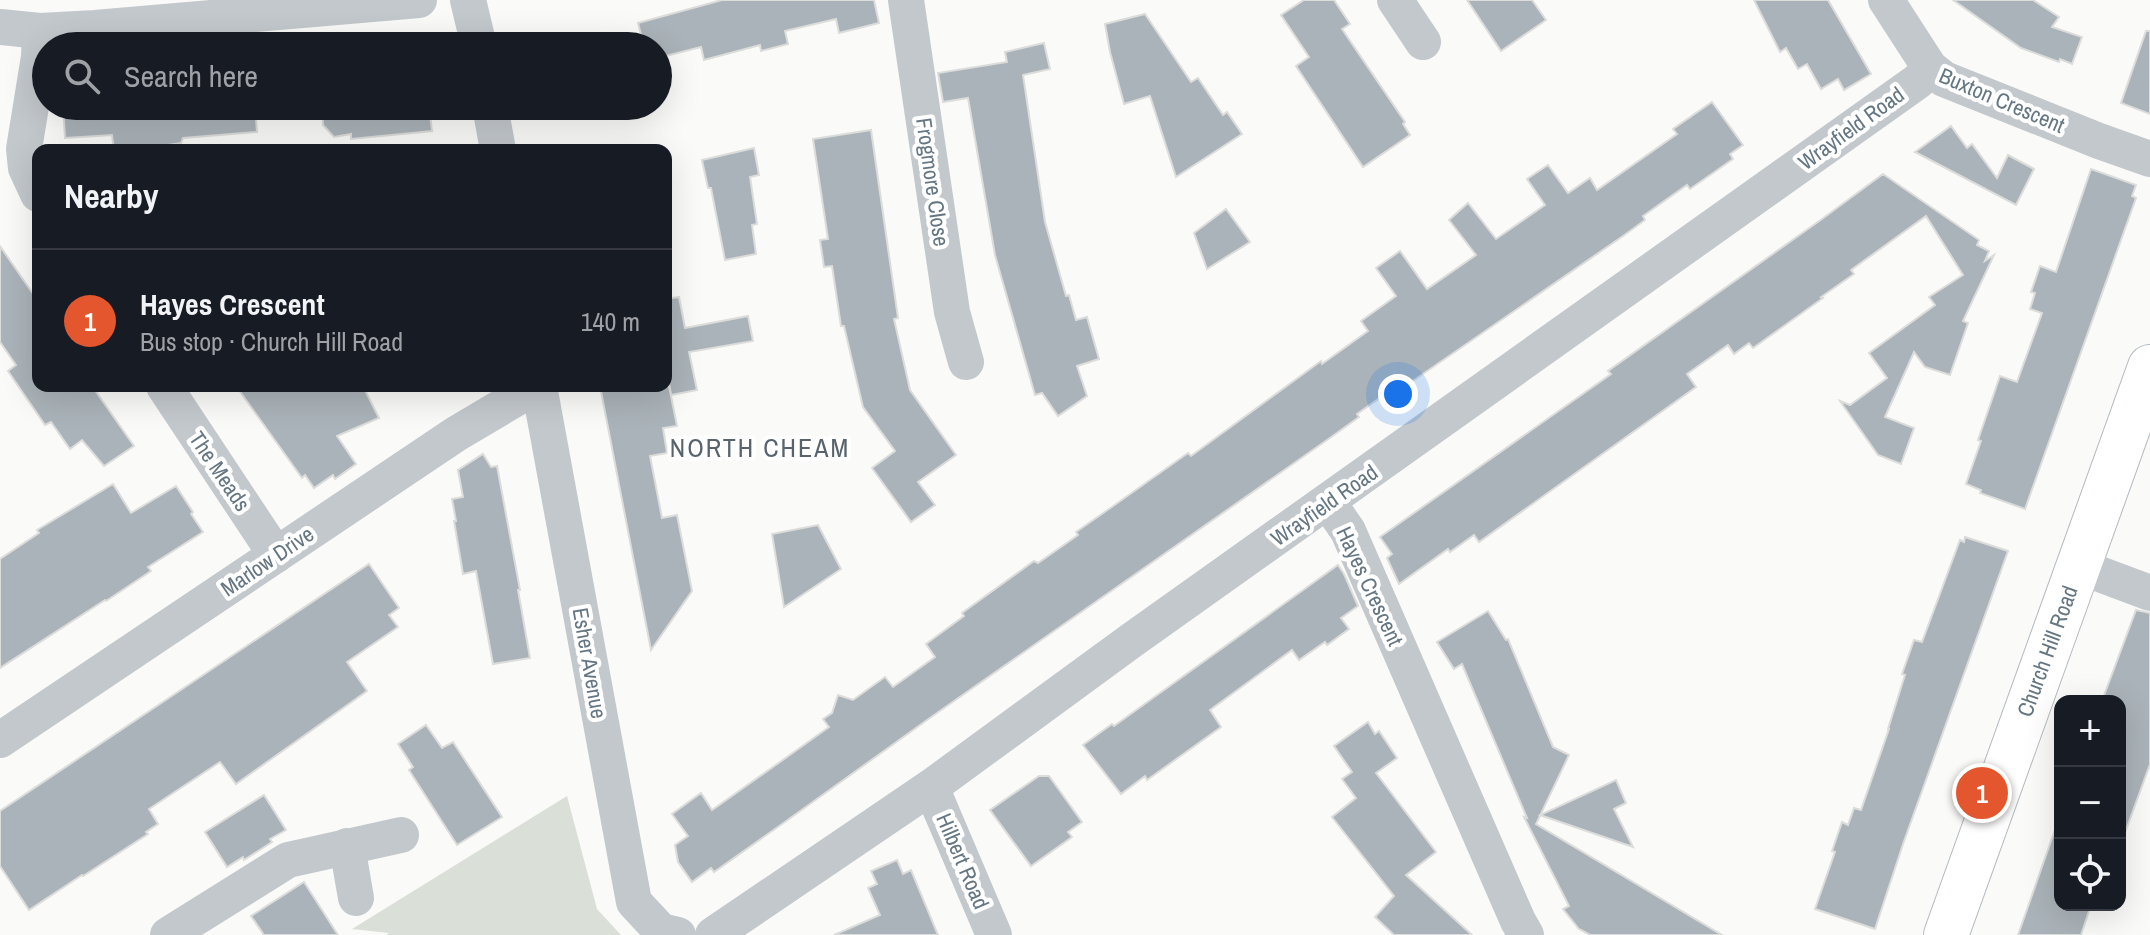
<!DOCTYPE html>
<meta charset="utf-8">
<style>
:root{--surface:#171b24;--page:#242831;--text:#f1f3f6;--muted:#9ea1a6;--line:#363941;--accent:#e4572e}
body{margin:0;font-family:"Archivo Narrow",sans-serif;background:var(--page);color:var(--text)}
.controls{position:absolute;right:24px;bottom:24px;display:grid;overflow:hidden;border-radius:16px;box-shadow:0 8px 32px #0002}
.controls button{width:72px;height:72px;display:grid;place-items:center;padding:0;border:0;border-bottom:2px solid var(--line);background:var(--surface);color:var(--text);font:40px sans-serif}
.you{position:absolute;left:1398px;top:394px;width:28px;height:28px;margin:-20px;border:6px solid #fff;border-radius:50%;background:#1a73e8;box-shadow:0 0 0 12px #1a73e833}
.badge{display:grid;place-items:center;width:52px;height:52px;border-radius:50%;background:var(--accent);color:#fff;font-size:26px;font-weight:700}
.pin{position:absolute;translate:-50% -50%;border:4px solid #fff;box-shadow:0 2px 8px #0006}
.list{margin:0;padding:0;list-style:none}
h2{display:flex;justify-content:space-between;align-items:center;height:104px;margin:0;padding:0 32px;font-size:34px}
h2 small{font-size:26px;font-weight:400;color:var(--muted)}
.list li{display:grid;grid-template-columns:52px 1fr auto;gap:24px;align-items:center;box-sizing:border-box;height:144px;padding:0 32px;border-top:2px solid var(--line)}
.list b{display:block;font-size:30px;white-space:nowrap}
.list p{margin:0;font-size:26px;white-space:nowrap;color:var(--muted)}
.list em{font-size:26px;font-style:normal;color:var(--muted)}
.icon{flex:none;width:44px;height:44px;fill:none;stroke:currentColor;stroke-width:2;stroke-linecap:round;stroke-linejoin:round}
.map{position:relative;flex:none;width:2150px;height:935px;overflow:hidden}
.search{position:absolute;background:var(--surface);box-shadow:0 8px 32px #0002;left:32px;top:32px;width:640px;height:88px;display:flex;align-items:center;gap:20px;box-sizing:border-box;padding:0 28px;border-radius:44px;color:var(--muted);font-size:30px}
.panel{position:absolute;background:var(--surface);box-shadow:0 8px 32px #0002;left:32px;top:144px;width:640px;height:248px;border-radius:16px}
.map>svg:first-child{display:block}
.green{fill:#dadfd7}
.building{fill:#aab3b9;stroke:#dcdcda;stroke-width:2}
.lines{fill:none;stroke-linecap:round;stroke-linejoin:round}
.secondary-casing{stroke:#b3babf;stroke-width:46}
.street{stroke:#c3c8cc;stroke-width:36}
.secondary{stroke:#fff;stroke-width:44}
.labels{text-anchor:middle;stroke-width:8;stroke-linejoin:round;paint-order:stroke}
.street-label{font-size:22px;fill:#657683;stroke:#fff}
.quarter-label{font-size:26px;letter-spacing:2px;fill:#57646e;stroke:#fff}
</style>
<div class="map">
<svg width="2150" height="935" viewBox="0 0 2150 935">
<rect width="100%" height="100%" fill="#fafaf8"/>
<path class="green" d="M567 796 597 909 621 935H386L389 933 352 929Z"/>
<g class="building">
<path d="M722 0H874L879 23 839 33 836 19 785 31 788 44 761 51 760 45 704 60 701 47 658 58V46H644L638 23Z"/>
<path d="M1304 0H1334L1350 24 1342 29 1405 122 1403 124 1410 135 1363 167 1296 66 1309 57 1281 15Z"/>
<path d="M1467 0H1532L1546 20 1501 51Z"/>
<path d="M1754 0H1828L1871 74 1844 90 1838 79 1821 89 1807 64 1798 69 1786 48 1780 52Z"/>
<path d="M1953 0H2033L2059 17 2052 27 2082 37 2072 64 2060 59 2059 62 2021 48Z"/>
<path d="M1145 14 1191 82 1198 78 1223 115 1227 112 1242 134 1176 177 1150 96 1124 104 1110 52 1105 24Z"/>
<path d="M2146 31H2150V114L2121 103Z"/>
<path d="M1044 43 1050 69 1023 75 1045 222 1066 296 1069 295 1076 320 1087 317 1099 359 1077 366 1087 396 1058 416 1042 393 1035 395 995 255 968 98 943 102 938 73 1007 62 1005 52Z"/>
<path d="M1712 102 1743 145 1730 154 1733 159 1690 189 1687 185 1643 216 1645 220 1623 236 1404 387 1401 383 1357 414 1359 417 1327 440 934 715 782 824 714 872 711 868 692 882 678 862 675 845 688 836 672 814 701 793 712 810 780 762 829 727 823 719 832 713 838 695 853 700 885 677 893 687 935 657 926 644 964 616 962 613 1034 561 1038 563 1078 535 1076 532 1109 509 1188 453 1191 456 1321 361 1322 364 1368 331 1361 321 1396 296 1376 268 1400 251 1427 289 1476 255 1449 220 1468 203 1496 239 1545 205 1527 179 1548 165 1568 193 1590 178 1597 190 1677 134 1673 129Z"/>
<path d="M63 106H255L257 132 183 138 181 143 136 150H114L112 135 65 138Z"/>
<path d="M322 106H429L432 131 351 139V134L334 137 323 125Z"/>
<path d="M1951 126 1967 148 1972 144 1997 178 2008 155 2034 169 2016 205 1915 152Z"/>
<path d="M871 130 898 318 894 319 910 390 956 455 918 482 935 505 911 522 872 468 895 451 863 407 844 326H841L832 266 824 267 820 240 828 239 813 139Z"/>
<path d="M754 148 759 175 750 177 757 224 752 225 756 254 725 260 711 188H708L702 160Z"/>
<path d="M2091 169 2136 185 2132 196 2136 198 2025 509 1980 493 1981 490 1966 484 1981 441 1978 440 2000 376 2017 382 2042 313 2030 309 2035 293 2031 292 2040 266 2056 272Z"/>
<path d="M1883 174 1979 240 1977 245 1989 251 1985 261 1994 255 1963 321 1968 323 1950 375 1925 367 1914 352 1885 417 1914 428 1901 464 1878 455 1840 401 1850 405 1887 378 1869 353 1935 305 1929 297 1963 275 1926 216 1851 270 1854 274 1821 297 1823 298 1753 348 1749 343 1734 354 1728 345 1687 374 1696 387 1479 542 1474 535 1450 552 1448 549 1399 584 1387 558 1392 554 1380 537 1611 374 1608 371 1822 219Z"/>
<path d="M1226 209 1250 242 1207 269 1194 233Z"/>
<path d="M0 246 38 301V386H92L134 446 104 466 82 440 70 449 51 422 45 425 8 371 16 365 0 342Z"/>
<path d="M679 297 685 328 748 316 753 341 689 352 697 390 671 395 666 366V299Z"/>
<path d="M236 386H363L379 418 337 436 356 464 335 479 333 475 314 488 305 475 302 478Z"/>
<path d="M600 386H669L677 426 663 428 667 453 650 456 662 518 677 515 692 591 651 650Z"/>
<path d="M483 454 491 467 497 466 520 590H518L530 658 493 664 476 571 463 574 454 521H456L452 499 463 497 458 470Z"/>
<path d="M113 484 131 513 176 486 193 512 191 514 203 532 148 567 151 571 106 601 105 600 0 668V559L39 533 37 530Z"/>
<path d="M818 525 841 569 784 607 772 534Z"/>
<path d="M1965 537 2008 551 1903 844 1875 929 1815 909 1835 852 1832 851 1842 822 1848 825 1854 808 1861 810 1889 729H1888L1905 675 1902 674 1914 640 1922 642 1960 540 1964 542Z"/>
<path d="M369 564 399 608 389 615 398 627 347 662 367 691 236 784 220 762 149 809 158 824 146 832 148 834 83 876 82 875 29 910 0 866V811Z"/>
<path d="M1338 565 1344 574 1358 606 1341 618 1349 629 1327 645 1325 642 1299 660 1292 650 1210 710 1221 727 1147 780 1145 776 1121 794 1083 745 1112 724 1114 726Z"/>
<path d="M2136 610 2150 613V764L2123 838 2120 837V701H2102Z"/>
<path d="M1488 611 1506 640 1508 639 1553 747 1569 755 1536 824 1722 935H1590L1579 929 1563 909 1569 906 1524 817 1527 818 1462 664 1454 669 1437 642Z"/>
<path d="M1368 722 1375 734 1379 731 1397 758 1376 773 1436 852 1406 875 1472 935H1394L1375 917 1394 896 1332 817 1356 798 1342 779 1352 772 1334 746Z"/>
<path d="M426 725 442 748 453 742 502 817 457 845 409 770 413 767 398 744Z"/>
<path d="M1039 776H1049L1082 822 1068 832 1072 837 1031 866 990 810Z"/>
<path d="M1616 780 1626 803 1614 809 1633 847 1540 815Z"/>
<path d="M264 795 286 830 270 839 272 842 244 860 243 857 227 867 205 832Z"/>
<path d="M2057 824 2060 825V905H2091L2081 935H2018Z"/>
<path d="M897 860 903 874 911 870 938 935H834L880 915 868 888 877 884 871 871Z"/>
<path d="M304 882 338 935H264L251 916Z"/>
</g>
<g class="lines">
<g class="secondary-casing">
<path id="secondary" d="M1946 935 2150 367"/>
</g>
<g class="street">
<path d="M468 0 479 46"/>
<path d="M906 0 952 312 966 362"/>
<path d="M1395 0 1423 42"/>
<path d="M1886 0 1930 68 1944 79 2099 141 2150 159"/>
<path d="M0 27 40 31 95 28 419 0"/>
<path d="M490 106 498 150"/>
<path d="M38 194 26 168 24 149 39 57 40 31"/>
<path d="M164 386 276 555"/>
<path d="M539 386 634 902 661 931 678 935"/>
<path d="M1328 502 1348 531 1518 921 1526 935"/>
<path d="M2078 566 2150 593"/>
<path d="M0 740 456 434 537 386"/>
<path d="M931 787 994 935"/>
<path d="M347 846 356 898"/>
<path d="M168 935 288 860 401 835"/>
<path d="M713 935 931 787 1132 640 1918 81 1930 68"/>
</g>
<use href="#secondary" class="secondary"/>
</g>
<g class="labels">
<g class="street-label">
<text transform="translate(2002 100) rotate(23)" y="8">Buxton Crescent</text>
<text transform="translate(1851 128) rotate(-36)" y="8">Wrayfield Road</text>
<text transform="translate(933 182) rotate(82)" y="8">Frogmore Close</text>
<text transform="translate(220 471) rotate(56)" y="8">The Meads</text>
<text transform="translate(1324 505) rotate(-35)" y="8">Wrayfield Road</text>
<text transform="translate(267 561) rotate(-34)" y="8">Marlow Drive</text>
<text transform="translate(1370 586) rotate(65)" y="8">Hayes Crescent</text>
<text transform="translate(2047 651) rotate(-70)" y="8">Church Hill Road</text>
<text transform="translate(590 663) rotate(80)" y="8">Esher Avenue</text>
<text transform="translate(963 861) rotate(67)" y="8">Hilbert Road</text>
</g>
<g class="quarter-label">
<text x="760" y="457">NORTH CHEAM</text>
</g>
</g>
</svg>
<div class="controls">
<button>+</button>
<button>−</button>
<button><svg class="icon" aria-label="locate" viewBox="0 0 24 24"><circle cx="12" cy="12" r="6"/><path d="M12 2v4M12 18v4M2 12h4M18 12h4"/></svg></button>
</div>
<div class="you"></div>
<div class="pin badge" style="left:1982px;top:793px">1</div>
<div class="search"><svg class="icon" aria-label="search" viewBox="0 0 24 24"><circle cx="10" cy="10" r="6"/><path d="M15 15l6 6"/></svg>Search here</div>
<section class="panel">
<h2>Nearby<small></small></h2>
<ul class="list">
<li><span class="badge">1</span><div><b>Hayes Crescent</b><p>Bus stop · Church Hill Road</p></div><em>140 m</em></li>
</ul>
</section>
</div>
